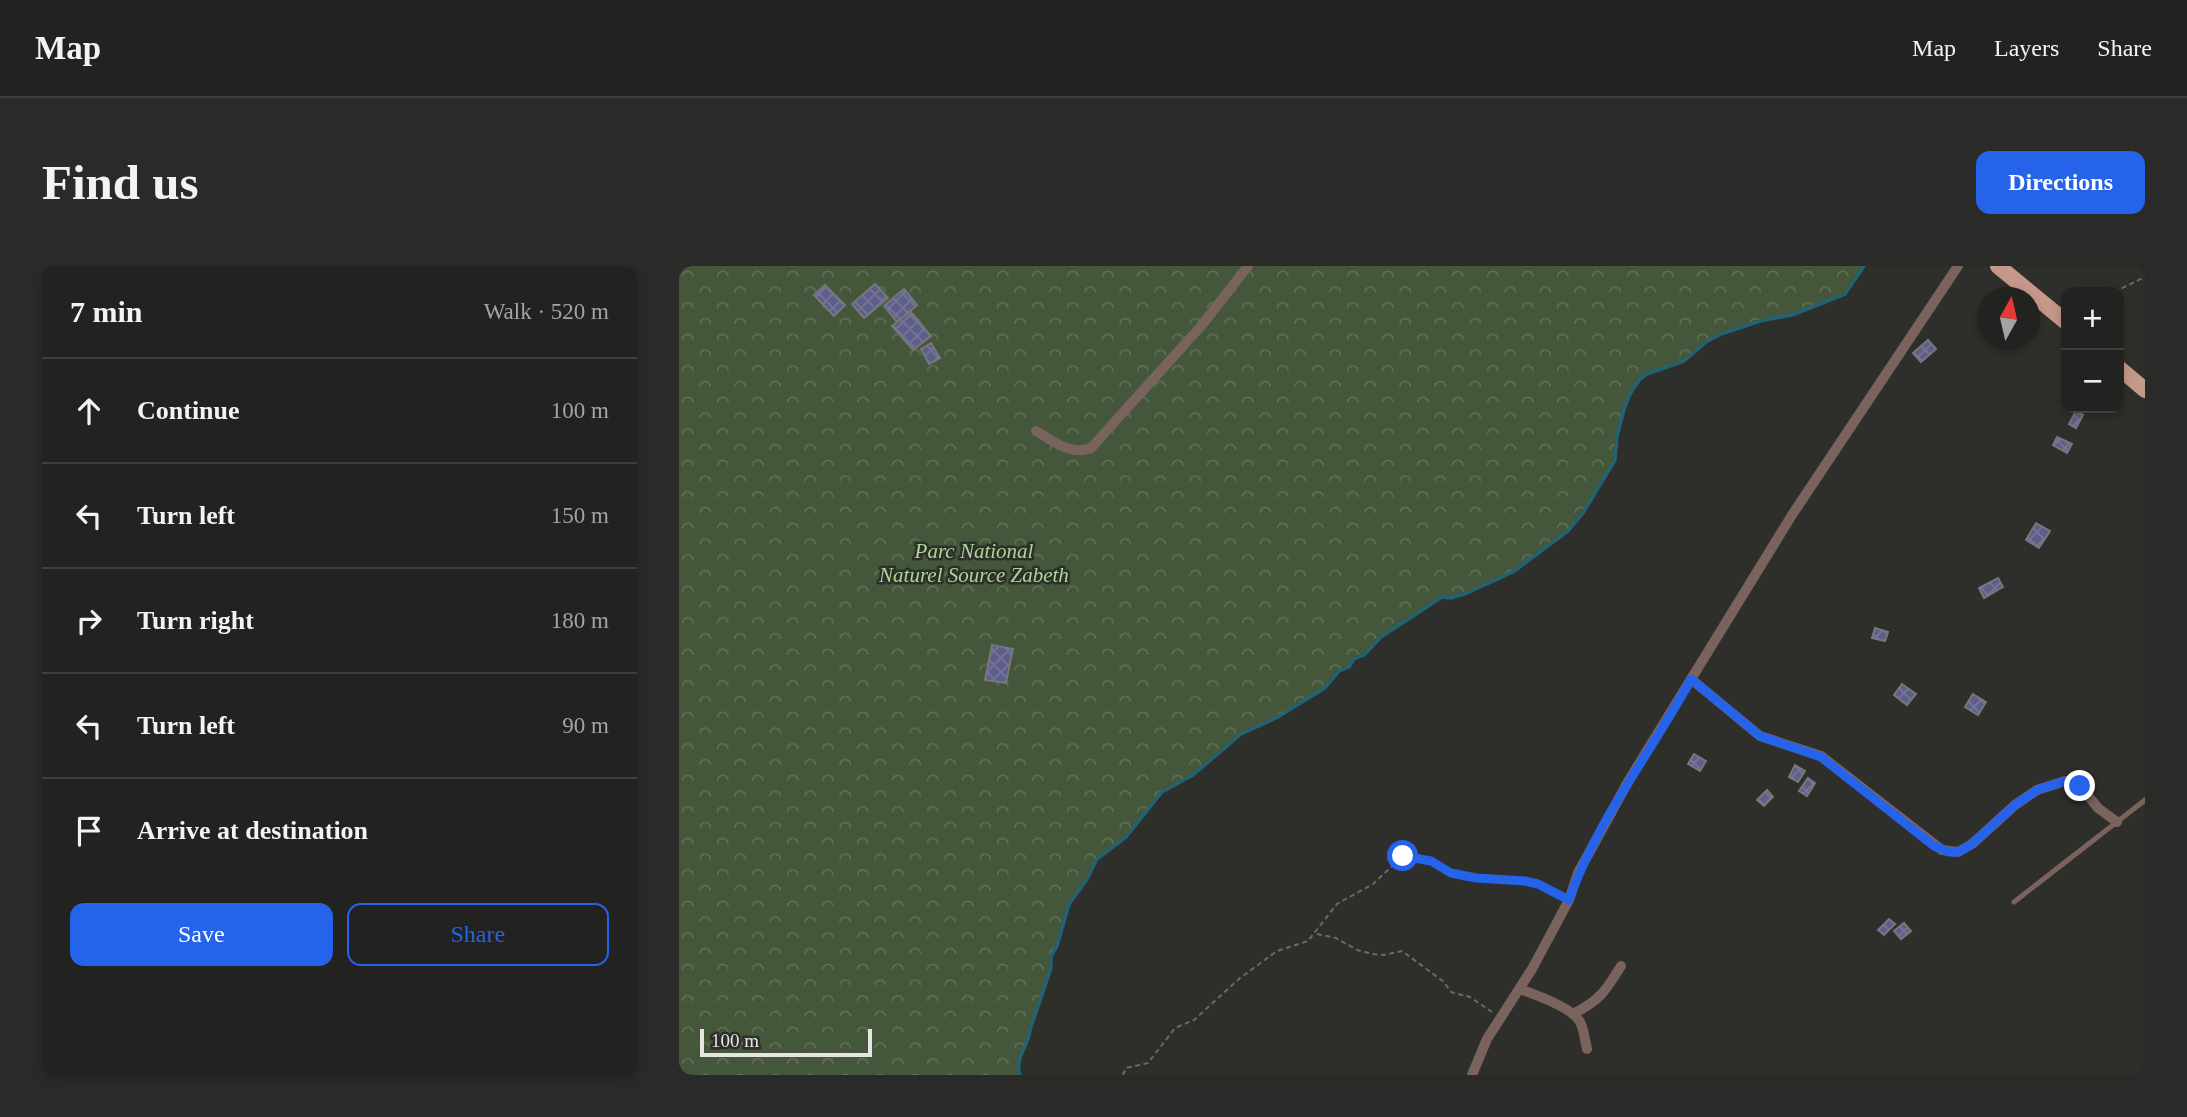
<!DOCTYPE html>
<meta charset="utf-8">
<style>
:root{--surface:#222220;--page:#2a2a29;--text:#f1f3f6;--muted:#a2a4a5;--line:#3f3f3e;--accent:#2563eb}
body{margin:0;font-family:"Times New Roman",serif;background:var(--page);color:var(--text)}
.controls{position:absolute;right:21px;top:21px;display:grid;overflow:hidden;border-radius:14px;box-shadow:0 4px 10px #0003}
.controls button{width:63px;height:63px;display:grid;place-items:center;padding:0;border:0;border-bottom:2px solid var(--line);background:var(--surface);color:var(--text);font:35px sans-serif}
.compass{position:absolute;left:1298px;top:21px;width:63px;height:63px;border-radius:50%;background:var(--surface);box-shadow:0 4px 10px #0003;rotate:8deg}
.scale{position:absolute;left:21px;bottom:18px;width:172px;box-sizing:border-box;padding-left:7px;border:4px solid #e6e5e3;border-top:0;font-size:19px;line-height:24px;white-space:nowrap;color:#e6e5e3;-webkit-text-stroke:5px #2e2e2a;paint-order:stroke}
.stop{position:absolute;width:21px;height:21px;margin:-16px;border:5px solid #2563eb;border-radius:50%;background:#fff}
.stop.end{background:#2563eb;border-color:#fff;box-shadow:0 2px 7px #0008}
.list{margin:0;padding:0;list-style:none}
h2{display:flex;justify-content:space-between;align-items:center;height:91px;margin:0;padding:0 28px;font-size:30px}
h2 small{font-size:23px;font-weight:400;color:var(--muted)}
.list li{display:grid;grid-template-columns:46px 1fr auto;gap:21px;align-items:center;box-sizing:border-box;height:105px;padding:0 28px;border-top:2px solid var(--line)}
.list b{display:block;font-size:26px;white-space:nowrap}
.list em{font-size:23px;font-style:normal;color:var(--muted)}
.actions{display:flex;gap:14px;padding:21px 28px}
.actions a{flex:1;padding:16px 0;border:2px solid var(--accent);border-radius:14px;text-align:center;font-size:24px;color:var(--accent)}
.actions .main{background:var(--accent);color:#fff}
.icon{flex:none;width:38px;height:38px;fill:none;stroke:currentColor;stroke-width:2;stroke-linecap:round;stroke-linejoin:round}
.map{position:relative;flex:none;width:1466px;height:809px;overflow:hidden;border-radius:14px}
header{display:flex;align-items:center;gap:42px;box-sizing:border-box;height:98px;padding:0 35px;background:var(--surface);border-bottom:2px solid var(--line)}
header strong{font-size:33px}
nav{display:flex;gap:38px;margin-inline-start:auto;font-size:24px}
.intro{display:flex;align-items:center;justify-content:space-between;box-sizing:border-box;height:168px;padding:0 42px}
h1{margin:0;font-size:49px}
.button{padding:18px 32px;border-radius:14px;background:var(--accent);color:#fff;font-size:24px;font-weight:700}
main{display:flex;gap:42px;padding:0 42px}
aside{flex:1;background:var(--surface);border-radius:14px;box-shadow:0 4px 10px #0003}
.map>svg:first-child{display:block}
.forest{fill:url(#forest-crowns)}
.lines{fill:none;stroke-linecap:round;stroke-linejoin:round}
.stream{stroke:#216274;stroke-width:3.5}
.building{fill:url(#building-cross-hatch);stroke:#77777b;stroke-width:2}
.path{stroke:#6a6966;stroke-width:2;stroke-dasharray:5 3.5;stroke-linecap:butt}
.service{stroke:#7a635d;stroke-width:5}
.minor{stroke:#7a635d;stroke-width:10}
.primary{stroke:#c6978b;stroke-width:16}
.route{stroke:#2563eb;stroke-width:9}
.labels{text-anchor:middle;stroke-width:5;stroke-linejoin:round;paint-order:stroke}
.park-label{font-size:21px;font-style:italic;fill:#abd795;stroke:#2e2e2a}
</style>
<header>
<strong>Map</strong>
<nav><a>Map</a><a>Layers</a><a>Share</a></nav>
</header>
<div class="intro"><h1>Find us</h1><a class="button">Directions</a></div>
<main>
<aside>
<h2>7 min<small>Walk · 520 m</small></h2>
<ul class="list">
<li><svg class="icon" aria-label="ahead" viewBox="0 0 24 24"><path d="M12 20V5M6 11l6-6 6 6"/></svg><div><b>Continue</b></div><em>100 m</em></li>
<li><svg class="icon" aria-label="left" viewBox="0 0 24 24"><path d="M17 20v-9H6M10 6l-5 5 5 5"/></svg><div><b>Turn left</b></div><em>150 m</em></li>
<li><svg class="icon" aria-label="right" viewBox="0 0 24 24"><path d="M7 20v-9h11M14 6l5 5-5 5"/></svg><div><b>Turn right</b></div><em>180 m</em></li>
<li><svg class="icon" aria-label="left" viewBox="0 0 24 24"><path d="M17 20v-9H6M10 6l-5 5 5 5"/></svg><div><b>Turn left</b></div><em>90 m</em></li>
<li><svg class="icon" aria-label="arrive" viewBox="0 0 24 24"><path d="M6 21V4h12l-3 4 3 4H6"/></svg><div><b>Arrive at destination</b></div></li>
</ul>
<div class="actions"><a class="main">Save</a><a>Share</a></div>
</aside>
<div class="map">
<svg width="1466" height="809" viewBox="0 0 1466 809">
<defs>
<pattern id="forest-crowns" width="20" height="18" patternUnits="userSpaceOnUse" patternTransform="scale(1.75)"><rect width="20" height="18" fill="#44573a"/><path d="M2 6a3 3 0 1 1 6 0M12 15a3 3 0 1 1 6 0" fill="none" stroke="#5f6f56"/></pattern>
<pattern id="building-cross-hatch" width="8" height="8" patternUnits="userSpaceOnUse" patternTransform="scale(1.75)"><rect width="8" height="8" fill="#5e5e8a"/><path d="M0 0l8 8M0 8l8-8" fill="none" stroke="#75759a"/></pattern>
</defs>
<rect width="100%" height="100%" fill="#2e2e2a"/>
<path class="forest" d="M0 0H1185L1166 28 1113 49 1080 55 1042 68 1027 76 1005 95 968 108 962 113 951 128 945 143 938 170 936 194 904 247 889 265 834 306 788 327 772 332 763 331 702 371 685 389 675 393 670 401 660 405 646 422 597 452 562 468 514 509 483 526 447 571 418 593 407 615 390 638 378 680 372 690V702L351 764C350 779 335 793 341 809H0Z"/>
<g class="lines">
<path class="stream" d="M341 809C335 793 350 779 351 764L372 702V690L378 680 390 638 407 615 418 593 447 571 483 526 514 509 562 468 597 452 646 422 660 405 670 401 675 393 685 389 702 371 763 331 772 332 788 327 834 306 889 265 904 247 936 194 938 170 945 143 951 128 961 113 968 108 1005 95 1027 76 1042 68 1081 55 1113 49 1166 28 1185 0"/>
</g>
<g class="building">
<path d="M196 18 209 32 185 52 173 38Z"/>
<path d="M146 19 166 39 155 50 135 29Z"/>
<path d="M225 23 238 39 218 56 205 40Z"/>
<path d="M231 45 252 70 234 84 213 60Z"/>
<path d="M1249 74 1257 83 1242 96 1234 87Z"/>
<path d="M252 77 261 92 250 98 242 83Z"/>
<path d="M1397 145 1404 149 1397 162 1390 158Z"/>
<path d="M1378 171 1393 178 1388 187 1374 179Z"/>
<path d="M1357 257 1371 265 1360 282 1347 274Z"/>
<path d="M1319 312 1324 321 1305 332 1300 322Z"/>
<path d="M1196 362 1209 366 1206 375 1193 372Z"/>
<path d="M313 379 334 383 327 417 306 414Z"/>
<path d="M1223 418 1237 428 1228 439 1215 429Z"/>
<path d="M1294 428 1307 436 1299 449 1286 441Z"/>
<path d="M1015 488 1027 495 1021 505 1009 498Z"/>
<path d="M1116 499 1126 505 1119 516 1110 511Z"/>
<path d="M1129 512 1136 517 1128 530 1120 525Z"/>
<path d="M1088 524 1094 531 1085 540 1078 534Z"/>
<path d="M1210 653 1216 658 1205 669 1199 664Z"/>
<path d="M1225 657 1232 665 1222 673 1215 665Z"/>
</g>
<g class="lines">
<g class="path">
<path d="M1435 26 1466 11"/>
<path d="M638 668 657 672 678 684 694 688 705 689 723 685 765 716 772 726 791 731 813 746"/>
<path d="M444 809 447 802 469 797 496 762 515 754 561 712 598 685 629 675 658 638 694 618 724 590 752 595 772 607 797 613 846 615 859 618 879 629"/>
</g>
<path class="service" d="M1335 636 1466 534"/>
<g class="minor">
<path d="M357 165C375 175 391 190 412 182L523 59 569 0"/>
<path d="M1012 413 1081 470 1142 490 1263 584 1279 586 1293 578 1336 539 1358 524 1386 515 1401 520 1419 542 1438 556"/>
<path d="M841 723C856 729 893 741 901 756 905 763 906 775 908 783"/>
<path d="M894 748C921 734 926 726 942 700"/>
<path d="M793 809 808 773 853 703 890 634 899 607 950 514 1113 249 1279 0"/>
</g>
<g class="primary">
<path d="M1319 0 1387 56"/>
<path d="M1440 102 1466 124"/>
</g>
</g>
<g class="lines">
<path class="route" d="M724 590 752 595 772 607 797 612 846 615 859 618 890 634C918 554 972 487 1012 413L1081 470 1142 491 1255 580 1270 586H1279L1293 578 1336 539 1358 524 1386 515 1401 520"/>
</g>
<g class="labels">
<g class="park-label">
<text x="295" y="292">Parc National<tspan x="295" dy="24">Naturel Source Zabeth</tspan></text>
</g>
</g>
</svg>
<div class="controls">
<button>+</button>
<button>−</button>
</div>
<svg class="compass" viewBox="-18 -18 36 36"><path d="M0-13l5 13h-10z" fill="#e53935"/><path d="M0 13l5-13h-10z" fill="#a2a4a5"/></svg>
<div class="scale">100 m</div>
<div class="stop" style="left:724px;top:590px"></div>
<div class="stop end" style="left:1401px;top:520px"></div>
</div>
</main>
